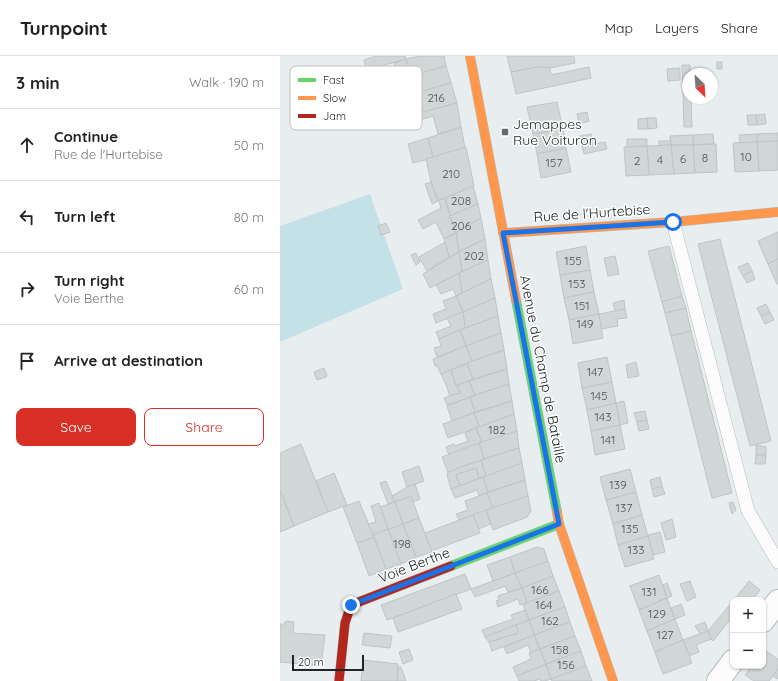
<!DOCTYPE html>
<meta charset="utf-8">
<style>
:root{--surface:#fff;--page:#f2f2f2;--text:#222;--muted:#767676;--line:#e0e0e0;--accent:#d93025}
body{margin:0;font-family:Quicksand,sans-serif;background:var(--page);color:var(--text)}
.controls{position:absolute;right:12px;bottom:12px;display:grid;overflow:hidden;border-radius:8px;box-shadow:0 1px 3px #0004}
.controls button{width:36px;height:36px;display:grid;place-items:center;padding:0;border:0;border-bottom:1px solid var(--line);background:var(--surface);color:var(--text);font:20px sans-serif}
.compass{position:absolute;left:402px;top:12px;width:36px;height:36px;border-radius:50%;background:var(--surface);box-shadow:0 1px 3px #0004;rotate:155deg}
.scale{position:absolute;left:12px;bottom:10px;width:72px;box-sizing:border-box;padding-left:4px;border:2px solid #212526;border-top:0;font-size:11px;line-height:14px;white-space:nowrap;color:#212526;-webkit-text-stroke:3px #fff;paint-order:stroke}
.stop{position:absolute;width:12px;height:12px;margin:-9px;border:3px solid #1a73e8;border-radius:50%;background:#fff}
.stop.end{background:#1a73e8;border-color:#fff;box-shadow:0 1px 4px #0008}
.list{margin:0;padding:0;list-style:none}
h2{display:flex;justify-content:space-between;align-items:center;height:52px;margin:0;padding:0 16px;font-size:17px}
h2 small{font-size:13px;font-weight:400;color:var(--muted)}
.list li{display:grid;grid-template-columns:26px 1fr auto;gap:12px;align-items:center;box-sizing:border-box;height:72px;padding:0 16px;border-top:1px solid var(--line)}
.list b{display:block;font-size:15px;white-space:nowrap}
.list p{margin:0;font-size:13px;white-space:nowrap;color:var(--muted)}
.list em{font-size:13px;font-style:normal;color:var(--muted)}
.actions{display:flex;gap:8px;padding:12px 16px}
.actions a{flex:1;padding:9px 0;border:1px solid var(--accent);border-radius:8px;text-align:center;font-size:14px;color:var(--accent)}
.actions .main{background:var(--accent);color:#fff}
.icon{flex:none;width:22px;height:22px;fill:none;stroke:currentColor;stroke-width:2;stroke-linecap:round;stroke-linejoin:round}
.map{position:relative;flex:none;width:498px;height:625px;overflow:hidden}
header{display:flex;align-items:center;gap:24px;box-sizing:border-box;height:56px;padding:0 20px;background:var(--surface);border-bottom:1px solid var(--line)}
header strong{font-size:19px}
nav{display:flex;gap:22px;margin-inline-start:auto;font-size:14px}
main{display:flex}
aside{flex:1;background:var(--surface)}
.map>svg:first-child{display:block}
.green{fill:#c5e1e8}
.building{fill:#d1d6d7;stroke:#bfc4c6}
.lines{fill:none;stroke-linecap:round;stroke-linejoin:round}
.lane-casing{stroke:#b6bbbc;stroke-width:14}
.street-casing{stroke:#b6bbbc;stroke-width:24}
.fast-casing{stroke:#b6bbbc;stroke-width:10}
.slow-casing{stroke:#b6bbbc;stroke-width:10}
.jam-casing{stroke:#b6bbbc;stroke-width:10}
.lane{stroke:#fcfcfd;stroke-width:13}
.street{stroke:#fcfcfd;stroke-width:22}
.fast{stroke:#63d668;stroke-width:9}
.slow{stroke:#ff974d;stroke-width:9}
.jam{stroke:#b3261e;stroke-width:9}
.route{stroke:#1a73e8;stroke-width:5}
.poi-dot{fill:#676b6d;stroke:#fff;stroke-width:1.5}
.labels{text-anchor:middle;stroke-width:3;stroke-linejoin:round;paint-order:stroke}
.number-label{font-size:12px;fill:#4e5253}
.poi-label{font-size:14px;fill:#212526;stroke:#fff;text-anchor:start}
.street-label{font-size:14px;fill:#212526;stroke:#fff}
.key{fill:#fff;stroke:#bcbebe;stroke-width:1}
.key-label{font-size:11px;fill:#212526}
</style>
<header>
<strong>Turnpoint</strong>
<nav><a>Map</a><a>Layers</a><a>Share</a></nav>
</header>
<main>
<aside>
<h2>3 min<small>Walk · 190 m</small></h2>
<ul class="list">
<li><svg class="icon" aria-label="ahead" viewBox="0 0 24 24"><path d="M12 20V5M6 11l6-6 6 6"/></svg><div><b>Continue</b><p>Rue de l'Hurtebise</p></div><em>50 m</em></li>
<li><svg class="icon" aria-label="left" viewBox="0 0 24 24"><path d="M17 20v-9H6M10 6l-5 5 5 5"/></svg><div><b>Turn left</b></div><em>80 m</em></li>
<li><svg class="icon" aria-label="right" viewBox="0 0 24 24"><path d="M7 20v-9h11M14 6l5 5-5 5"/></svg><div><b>Turn right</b><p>Voie Berthe</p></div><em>60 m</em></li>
<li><svg class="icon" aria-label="arrive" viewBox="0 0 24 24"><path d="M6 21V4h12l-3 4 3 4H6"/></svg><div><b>Arrive at destination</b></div></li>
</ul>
<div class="actions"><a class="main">Save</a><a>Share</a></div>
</aside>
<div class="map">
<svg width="498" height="625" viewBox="0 0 498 625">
<rect width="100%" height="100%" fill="#e8eef0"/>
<path class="green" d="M90 138 123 233 0 286V170Z"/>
<g class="building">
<path d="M96 0H125L126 3 87 14 84 4Z"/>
<path d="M140 0H164L166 10 131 20 126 3Z"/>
<path d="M227 0H294L295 7 270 12 258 11 231 16Z"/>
<path d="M126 3 131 20 118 23 114 7Z"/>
<rect x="437" y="6" width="5" height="7"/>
<path d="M402 9H410V18H408V42H411L412 71H404Z"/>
<path d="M166 10 171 27 134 38 130 20Z"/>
<path d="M258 11 270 12 271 19 309 11 311 22 236 38 231 16Z"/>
<path d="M400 12V24L388 25 387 13Z"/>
<path d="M171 27 177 47 140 57 135 37Z"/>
<path d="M277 46 283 73 253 78 247 51Z"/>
<path d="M177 47 181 71 158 78 153 60 121 70 118 58 126 55 127 60Z"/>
<path d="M307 56 309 65 299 68 297 58Z"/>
<path d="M485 58 486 68 477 69 476 59Z"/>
<path d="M467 59H476L477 69H468Z"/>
<path d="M367 62H376L377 72 368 73Z"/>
<path d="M367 62 368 73H358V63Z"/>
<path d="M181 71 185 92 153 102 148 82Z"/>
<path d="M283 73 286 92 257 98 253 78Z"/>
<path d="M498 77V85L477 86V78Z"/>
<path d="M311 78 313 88 302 90 300 80Z"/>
<path d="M433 78 434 88 413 89V79Z"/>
<path d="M477 78V86L460 87 459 79Z"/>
<path d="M413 79V89H391L390 80Z"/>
<path d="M148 82 153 102 133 107 128 88Z"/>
<path d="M347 83H367V90L347 91Z"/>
<path d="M379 85H391V89L379 90Z"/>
<path d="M498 85V114L479 115 477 86Z"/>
<path d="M325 86 327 93 304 98 302 90Z"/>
<path d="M477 86 479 115 455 116 453 87Z"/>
<path d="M434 88H436L437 116 415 117 413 89Z"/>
<path d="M391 89H413L415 117 394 118Z"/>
<path d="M391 89 394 118 369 119 367 90Z"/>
<path d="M367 90 369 119 346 120 344 91Z"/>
<path d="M186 91 194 130 158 145 151 126 146 103Z"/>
<path d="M286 92 291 116 261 122 257 98Z"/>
<path d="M151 126 158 145 152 148 145 128Z"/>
<path d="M193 130 198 148 170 160 165 142Z"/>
<path d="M165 142 170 160 176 177 164 183 156 166 143 173 138 164 161 152 159 144Z"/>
<path d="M198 148 201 162 176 177 170 160Z"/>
<path d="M201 162 205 183 179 196 176 177Z"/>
<path d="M106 167 110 176 101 179 98 170Z"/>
<path d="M498 176V203L488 208 478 185Z"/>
<path d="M176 177 179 196 169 201 164 183Z"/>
<path d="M205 183 208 204 182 216 179 196Z"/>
<path d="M440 183 491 385 470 390 418 188Z"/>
<path d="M165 186 169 201 147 215 139 201Z"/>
<path d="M306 190 310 214 280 219 276 196Z"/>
<path d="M389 190 402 240 382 246 368 195Z"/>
<path d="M179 196 182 216 150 232 143 218Z"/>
<path d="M136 197 140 206 136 209 131 199Z"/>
<path d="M335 200 339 218 328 220 324 202Z"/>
<path d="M498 203V228H497L488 208Z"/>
<path d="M208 204 211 223 182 237 179 217Z"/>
<path d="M468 207 472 215 463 220 458 211Z"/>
<path d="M310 214 314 236 284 242 280 219Z"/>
<path d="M472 215 475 223 467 227 463 220Z"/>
<path d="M179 217 182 237 176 240 173 233 161 238 156 229Z"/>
<path d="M211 223 215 242 183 256 176 240Z"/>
<path d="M314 236 319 258 289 264 284 242Z"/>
<path d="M176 240 183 256 156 267 153 258 166 253 163 245Z"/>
<path d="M402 240 406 252 385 257 382 246Z"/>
<path d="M215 242 218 260 185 272 183 256Z"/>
<path d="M344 244 345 253 335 255 333 247Z"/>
<path d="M486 248 490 256 481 260 477 252Z"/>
<path d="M406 252 411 275 391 280 385 257Z"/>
<path d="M345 253 347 262 337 263 338 270 321 273 319 258Z"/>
<path d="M183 256 185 272 159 283 156 276 171 270 167 262Z"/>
<path d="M490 256 494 264 485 268 481 260Z"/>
<path d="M319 258 323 282 293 288 289 264Z"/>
<path d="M218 260 221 277 186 290 180 274Z"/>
<path d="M180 274 186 290 157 301 154 292 161 290 159 283Z"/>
<path d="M411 275 452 437 432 442 391 280Z"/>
<path d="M221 277 224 294 192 305 186 290Z"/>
<path d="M186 290 192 305 161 318 157 310H155L153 303Z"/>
<path d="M224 294 227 313 193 323 187 307Z"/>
<path d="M327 301 332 326 302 332 298 307Z"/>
<path d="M356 306 359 320 348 322 346 309Z"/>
<path d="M187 308 193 323 176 330 171 314Z"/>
<path d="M44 312 47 319 46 321 37 324 34 316Z"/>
<path d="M227 313 229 328 195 340 189 325Z"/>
<path d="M171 314 176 330 177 329 180 337 170 341 167 331 161 318Z"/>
<path d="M189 325 195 340 167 349 164 342 180 337 177 329Z"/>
<path d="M332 326 336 347 307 354 302 332Z"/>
<path d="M229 328 232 345 195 356 190 341Z"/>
<path d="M190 341 195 356 172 365 167 350Z"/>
<path d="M232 345 234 358 199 371 194 357Z"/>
<path d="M344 345 348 367 340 369 336 347Z"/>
<path d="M336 347 340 369 311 375 307 354Z"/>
<path d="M365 355 367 364 357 366 354 357Z"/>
<path d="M194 357 199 371 168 382 163 368Z"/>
<path d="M234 358 237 375 202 387 196 372Z"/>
<path d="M367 364 369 373 359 375 357 366Z"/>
<path d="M340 369 345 393 315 399 311 375Z"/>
<path d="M196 372 202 387 169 399 166 391 174 388 175 390 188 385 185 377Z"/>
<path d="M237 375 239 392 204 403 199 387Z"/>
<path d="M199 387 204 403 168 416 162 401Z"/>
<path d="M21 388 48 456 14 470 0 434V397Z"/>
<path d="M476 389 486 391V399H476Z"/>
<path d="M239 392 242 407 206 420 201 404Z"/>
<path d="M476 399H486L485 408H475Z"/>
<path d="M201 404 206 420 199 422 196 412 176 419 180 430 171 433 167 419 168 416Z"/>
<path d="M242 407 245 424 208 436 203 421Z"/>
<path d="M139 410 144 425 127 431 122 416Z"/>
<path d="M196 412 199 422 180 430 176 419Z"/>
<path d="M350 413 356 436 326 444 320 421Z"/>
<path d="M54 417 67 449 48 456 36 425Z"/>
<path d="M203 421 208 436 199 440 197 434 175 442 171 433Z"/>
<path d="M380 421 382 430 372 433 370 424Z"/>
<path d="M245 424 248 440 213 453 207 437Z"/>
<path d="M106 425 115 446 108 448 100 427Z"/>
<path d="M135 428 140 443 133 446 131 440 115 446 112 440 127 431Z"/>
<path d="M382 430 385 438 374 441 372 433Z"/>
<path d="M0 434 14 470 0 476Z"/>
<path d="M356 436 362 459 333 468 326 444Z"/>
<path d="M207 437 213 453 179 464 176 458 188 454 185 445Z"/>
<path d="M131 440 139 462 123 468 115 446Z"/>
<path d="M248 440 251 455 247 461 213 474 206 454Z"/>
<path d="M79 445 94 481 77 487 63 451Z"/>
<path d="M115 446 123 468 108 474 100 451Z"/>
<path d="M453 446 456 454 452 458 449 447Z"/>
<path d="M99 447 108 473 93 479 88 468 96 466 91 450Z"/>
<path d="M206 454 211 468 198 473 193 459Z"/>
<path d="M193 459 200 477 151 495 145 477Z"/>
<path d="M362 459 368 480 338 489 333 468Z"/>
<path d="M139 462 152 496 136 501 123 468Z"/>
<path d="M392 463 396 481 386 484 381 467Z"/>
<path d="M123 468 136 501 121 508 108 474Z"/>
<path d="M108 473 121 508 106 513 93 479Z"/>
<path d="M380 476 385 496 373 499 368 479Z"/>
<path d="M368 480 374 503 345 511 338 489Z"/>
<path d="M94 481 106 513 89 520 77 487Z"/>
<path d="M257 491 264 493 268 505 235 517 230 501Z"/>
<path d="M230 501 235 517 213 525 207 509Z"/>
<path d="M268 505 273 520 242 532 235 517Z"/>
<path d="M235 517 242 532 228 536 225 530 195 541 191 533Z"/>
<path d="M185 518 191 533 107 564 101 549Z"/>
<path d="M379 519 387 542 359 554 350 530Z"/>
<path d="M273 520 279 535 247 547 242 532Z"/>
<path d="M410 525 416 541 407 545 400 528Z"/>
<path d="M469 525 480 534 472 544H454Z"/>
<path d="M387 527 392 540 387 542 383 529Z"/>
<path d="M242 532 247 547 240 549 238 543 218 551 216 545 219 544 218 540Z"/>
<path d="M279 535 285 551 249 564 243 548Z"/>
<path d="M176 538 182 553 118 576 113 562Z"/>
<path d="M387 542 395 563 367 575 359 554Z"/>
<path d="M453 545V560L433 585 431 583 428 575Z"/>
<path d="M401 548 405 559 395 563 391 552Z"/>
<path d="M285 551 290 566 254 579 249 564Z"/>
<path d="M245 554 249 564 205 581 202 574 233 563 231 559Z"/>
<path d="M395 563 403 584 375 596 367 575Z"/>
<path d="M249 564 254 579 212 595 209 586 238 577 236 569Z"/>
<path d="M6 565 14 566 13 577 45 579 41 610 0 606V567L2 570Z"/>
<path d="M290 566 295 580 260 593 254 579Z"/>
<path d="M425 566 428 575 420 578 415 570Z"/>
<path d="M236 569 238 577 209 586 205 581Z"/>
<path d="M428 575 431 583 416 589 419 596 409 600 403 584Z"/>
<path d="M84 577 112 580 110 592 82 589Z"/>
<path d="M254 579 260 593 251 596 248 589 227 598 224 591Z"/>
<path d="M295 580 301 595 266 608 260 593Z"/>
<path d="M403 584 412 607 383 618 375 596Z"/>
<path d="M129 593 133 604 123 608 119 596Z"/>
<path d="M260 593 266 608 237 620 233 611 251 603 249 597Z"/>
<path d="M483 593 498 603V613L489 625H474L465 619 472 610H483Z"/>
<path d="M301 595 306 610 271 623 266 608Z"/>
<path d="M83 604 118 608 117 625H81Z"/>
<path d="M266 608 271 623 265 625H261L260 623 254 625H239L237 620Z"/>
<path d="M306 610 312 625H272L271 623Z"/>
<path d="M118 611H121L126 625H117Z"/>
<path d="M498 613V623L493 620Z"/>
</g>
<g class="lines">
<g class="lane-casing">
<path id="lane" d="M393 166 468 455 498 506"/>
</g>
<g class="street-casing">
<g id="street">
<path d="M483 565 498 545"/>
<path d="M438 625 453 605"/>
</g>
</g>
<g class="fast-casing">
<g id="fast">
<path d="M236 244 277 456"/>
<path d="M171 510 279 468"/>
</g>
</g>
<g class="slow-casing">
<g id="slow">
<path d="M190 0 236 244"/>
<path d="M223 177 393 166 498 156"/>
<path d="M277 456 279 468 333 625"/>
</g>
</g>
<g class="jam-casing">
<path id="jam" d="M59 625 65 567 71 549 171 510"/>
</g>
<use href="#lane" class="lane"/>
<use href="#street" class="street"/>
<use href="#fast" class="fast"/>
<use href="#slow" class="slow"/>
<use href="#jam" class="jam"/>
</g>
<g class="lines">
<path class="route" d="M71 549 279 468 223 177 393 166"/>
</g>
<rect class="poi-dot" x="221" y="72" width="8" height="8" rx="2"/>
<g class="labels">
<g class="number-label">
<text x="156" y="46">216</text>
<text x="466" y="105">10</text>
<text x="425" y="106">8</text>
<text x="403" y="107">6</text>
<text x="380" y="108">4</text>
<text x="357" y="109">2</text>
<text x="274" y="111">157</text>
<text x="171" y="122">210</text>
<text x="181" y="149">208</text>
<text x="181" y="174">206</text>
<text x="194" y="204">202</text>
<text x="293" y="209">155</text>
<text x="297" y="232">153</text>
<text x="302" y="254">151</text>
<text x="305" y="272">149</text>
<text x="315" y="320">147</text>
<text x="319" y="344">145</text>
<text x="323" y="365">143</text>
<text x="217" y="378">182</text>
<text x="328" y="388">141</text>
<text x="338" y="433">139</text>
<text x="344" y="456">137</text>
<text x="350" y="477">135</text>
<text x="122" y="492">198</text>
<text x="356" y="498">133</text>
<text x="260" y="538">166</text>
<text x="369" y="540">131</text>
<text x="264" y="553">164</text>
<text x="377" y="562">129</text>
<text x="270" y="569">162</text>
<text x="385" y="583">127</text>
<text x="280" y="598">158</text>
<text x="286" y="613">156</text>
</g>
<g class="poi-label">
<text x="233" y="73">Jemappes<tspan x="233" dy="16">Rue Voituron</tspan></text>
</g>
<g class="street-label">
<text transform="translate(312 157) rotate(-4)" y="5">Rue de l'Hurtebise</text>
<text transform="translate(263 313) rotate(79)" y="5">Avenue du Champ de Bataille</text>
<text transform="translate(134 509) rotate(-21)" y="5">Voie Berthe</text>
</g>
</g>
<rect x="10" y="10" width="132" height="64" rx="6" class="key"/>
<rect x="18" y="22" width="18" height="4" fill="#63d668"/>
<rect x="18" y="40" width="18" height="4" fill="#ff974d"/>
<rect x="18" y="58" width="18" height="4" fill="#b3261e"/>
<g class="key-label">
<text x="43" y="28">Fast</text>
<text x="43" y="46">Slow</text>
<text x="43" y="64">Jam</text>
</g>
</svg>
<div class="controls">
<button>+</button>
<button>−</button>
</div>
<svg class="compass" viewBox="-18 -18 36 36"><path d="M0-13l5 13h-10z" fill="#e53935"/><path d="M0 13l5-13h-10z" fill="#767676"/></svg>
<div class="scale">20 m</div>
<div class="stop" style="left:393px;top:166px"></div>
<div class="stop end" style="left:71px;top:549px"></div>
</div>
</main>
